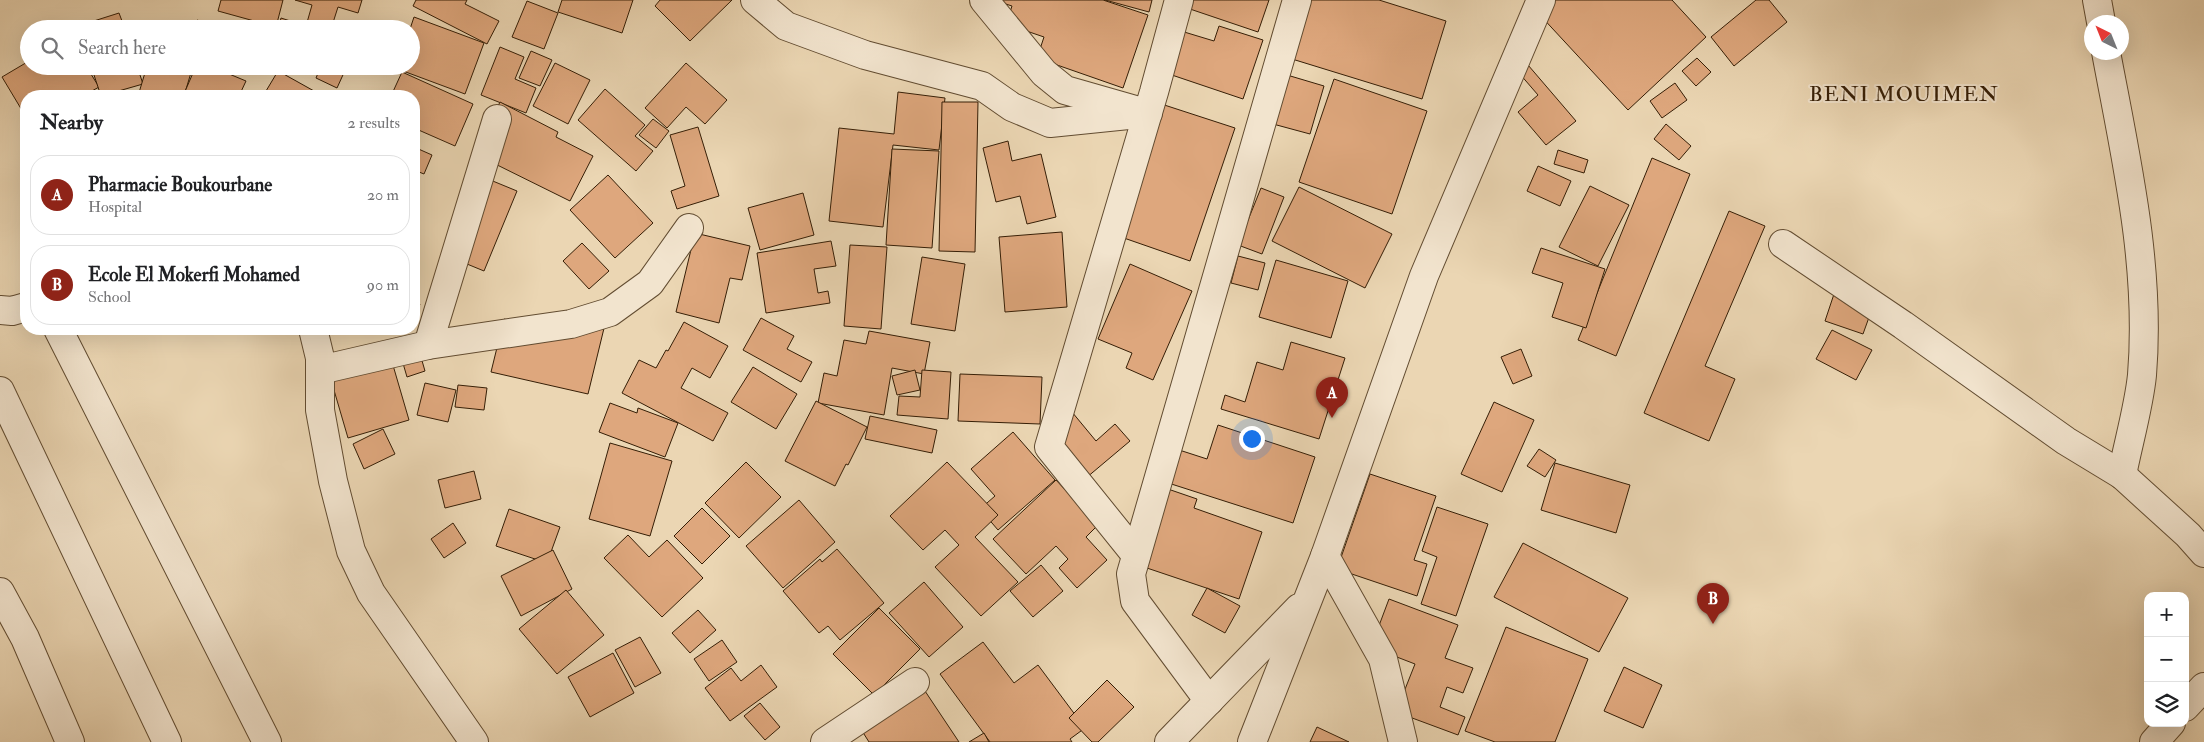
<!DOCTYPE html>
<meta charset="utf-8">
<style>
:root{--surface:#fff;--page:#f6f6f6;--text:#202124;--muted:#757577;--line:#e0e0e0;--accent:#8f2418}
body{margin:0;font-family:"IM FELL Double Pica",serif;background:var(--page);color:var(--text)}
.controls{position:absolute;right:15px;bottom:15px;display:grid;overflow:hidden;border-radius:10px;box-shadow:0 5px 20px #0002}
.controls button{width:45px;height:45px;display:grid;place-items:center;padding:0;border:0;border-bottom:1px solid var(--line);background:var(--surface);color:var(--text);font:25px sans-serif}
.compass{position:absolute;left:2084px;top:15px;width:45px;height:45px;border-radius:50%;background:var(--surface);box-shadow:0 5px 20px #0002;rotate:317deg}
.you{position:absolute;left:1251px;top:438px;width:18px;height:18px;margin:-12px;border:4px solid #fff;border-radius:50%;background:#1a73e8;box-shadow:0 0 0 8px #1a73e833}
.badge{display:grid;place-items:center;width:32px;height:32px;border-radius:50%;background:var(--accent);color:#fff;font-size:16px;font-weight:700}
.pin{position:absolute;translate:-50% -41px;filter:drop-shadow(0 1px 2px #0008)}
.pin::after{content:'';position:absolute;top:26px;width:18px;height:15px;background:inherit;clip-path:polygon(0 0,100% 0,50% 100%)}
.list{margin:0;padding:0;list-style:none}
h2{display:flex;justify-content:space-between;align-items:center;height:65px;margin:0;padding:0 20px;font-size:21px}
h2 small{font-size:16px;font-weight:400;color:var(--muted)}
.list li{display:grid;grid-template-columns:32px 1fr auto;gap:15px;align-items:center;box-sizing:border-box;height:80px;margin:0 10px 10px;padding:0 10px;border:1px solid var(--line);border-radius:20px}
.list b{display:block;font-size:19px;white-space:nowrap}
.list p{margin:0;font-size:16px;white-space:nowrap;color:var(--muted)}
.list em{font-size:16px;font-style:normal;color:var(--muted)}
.icon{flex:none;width:28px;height:28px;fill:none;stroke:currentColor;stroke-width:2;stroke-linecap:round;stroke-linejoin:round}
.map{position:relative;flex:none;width:2204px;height:742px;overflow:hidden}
.search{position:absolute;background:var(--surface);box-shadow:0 5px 20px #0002;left:20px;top:20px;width:400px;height:55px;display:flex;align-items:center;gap:12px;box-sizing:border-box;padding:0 18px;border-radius:28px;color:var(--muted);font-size:19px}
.panel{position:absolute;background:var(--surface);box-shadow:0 5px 20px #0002;left:20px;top:90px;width:400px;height:245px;border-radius:20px}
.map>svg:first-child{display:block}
.building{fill:#dea77d;stroke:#351e06}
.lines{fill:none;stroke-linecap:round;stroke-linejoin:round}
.minor-casing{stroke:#624c31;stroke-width:30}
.minor{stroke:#f2e4ce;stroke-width:28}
.labels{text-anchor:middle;stroke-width:4;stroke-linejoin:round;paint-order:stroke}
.quarter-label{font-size:21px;letter-spacing:1px;fill:#351e06;stroke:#f2e4ce}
</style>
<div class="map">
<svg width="2204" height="742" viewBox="0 0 2204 742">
<rect width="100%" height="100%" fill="#ebd6b3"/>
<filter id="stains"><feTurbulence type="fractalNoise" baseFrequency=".004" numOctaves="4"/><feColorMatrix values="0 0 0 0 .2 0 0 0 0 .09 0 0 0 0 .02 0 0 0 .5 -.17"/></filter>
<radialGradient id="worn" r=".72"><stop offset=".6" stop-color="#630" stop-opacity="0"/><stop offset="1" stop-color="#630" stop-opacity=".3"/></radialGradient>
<g class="building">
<path d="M221 0H283L276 27 218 11Z"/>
<path d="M295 0H362L358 13 338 7 331 29H278L281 18 306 26 312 5Z"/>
<path d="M416 0H467L465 4 499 21 487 44 413 6Z"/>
<path d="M562 0H633L622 33 558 12Z"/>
<path d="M660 0H732L690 41 655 6Z"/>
<path d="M993 0H1103L1148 15 1123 88 1037 58 1044 37 1006 24 1012 6Z"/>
<path d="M1105 0H1152L1149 12Z"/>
<path d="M1190 0H1269L1258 32 1187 8Z"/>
<path d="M1310 0H1379L1446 21 1422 99 1292 59Z"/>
<path d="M1526 0H1672L1706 37 1628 110Z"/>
<path d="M1756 0H1769L1787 22 1734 66 1711 37Z"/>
<path d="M527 1 558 13 544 49 512 37Z"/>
<path d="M119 13 125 29H79L78 26Z"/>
<path d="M414 17 484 43 465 94 395 68 396 66H411L410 29Z"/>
<path d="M197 20 226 29H195Z"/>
<path d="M60 22 64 29H48Z"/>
<path d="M1219 26 1263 40 1243 99 1157 70 1171 28 1214 41Z"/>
<path d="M500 47 524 57 515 79 536 88 526 113 481 95Z"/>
<path d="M531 51 552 60 540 86 519 78Z"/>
<path d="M1697 58 1711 72 1696 86 1682 71Z"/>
<path d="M29 61V66H86L99 87 83 96H26V117L2 77Z"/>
<path d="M555 63 590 80 568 124 533 106Z"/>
<path d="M686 63 727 100 705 124 686 107 667 128 645 108Z"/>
<path d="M1528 65 1576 121 1546 145 1518 112 1538 95 1519 73Z"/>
<path d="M91 66H137L143 84 101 96Z"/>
<path d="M147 66H193L184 96H138Z"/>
<path d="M196 66H210L246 81 239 96H183Z"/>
<path d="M252 66H270L268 71Z"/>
<path d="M296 66H320L318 73Z"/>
<path d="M321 66H347L337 88 316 78Z"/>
<path d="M278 71 280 72 323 96H263Z"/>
<path d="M402 72 473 104 455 146 414 128V96H391Z"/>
<path d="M1287 75 1324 86 1310 134 1273 124Z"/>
<path d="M1334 79 1427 111 1392 214 1299 182Z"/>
<path d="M1675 83 1687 100 1662 118 1650 101Z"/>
<path d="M605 89 645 125 635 136 653 151 636 171 578 120Z"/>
<path d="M898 92 945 98 939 150 893 145 883 227 829 221 839 128 894 134Z"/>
<path d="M1149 100 1235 128 1190 261 1121 237Z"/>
<path d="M500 102 558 132 556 137 593 156 570 201 475 154Z"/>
<path d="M942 102H978L975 252 939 251Z"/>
<path d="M653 119 669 131 656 148 639 135Z"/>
<path d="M1666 124 1691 146 1679 160 1654 139Z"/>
<path d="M698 127 719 196 677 209 671 191 685 186 670 135Z"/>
<path d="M1008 141 1012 161 1041 154 1056 217 1027 224 1020 196 996 202 983 148Z"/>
<path d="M414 147 432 155 424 174 414 170Z"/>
<path d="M892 149 939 151 932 248 886 245Z"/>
<path d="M1558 150 1588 160 1584 173 1554 164Z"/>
<path d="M1652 158 1690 174 1616 356 1578 340Z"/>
<path d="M1538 166 1571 181 1560 206 1527 191Z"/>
<path d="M608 175 653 223 615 258 570 210Z"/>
<path d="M483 177 517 191 484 271 450 257Z"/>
<path d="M1590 186 1629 205 1598 266 1559 247Z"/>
<path d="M1299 187 1392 234 1365 288 1272 241Z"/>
<path d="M1261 188 1284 197 1262 254 1238 245Z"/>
<path d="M803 193 814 235 760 250 748 208Z"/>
<path d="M1729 211 1765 226 1705 366 1735 379 1709 441 1644 413Z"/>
<path d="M1062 232 1067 307 1005 312 999 237Z"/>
<path d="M695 233 750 246 742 280 730 278 719 323 676 312Z"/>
<path d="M831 241 836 266 814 269 818 293 828 291 830 303 766 313 757 253Z"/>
<path d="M582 243 609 271 589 289 563 261Z"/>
<path d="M850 245 887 247 881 329 844 326Z"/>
<path d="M1541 248 1605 269 1586 328 1552 317 1563 283 1532 273Z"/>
<path d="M414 249 419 259 414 262Z"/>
<path d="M1238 256 1265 263 1258 290 1231 283Z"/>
<path d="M922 257 965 264 955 331 911 324Z"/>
<path d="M1276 260 1348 281 1331 338 1259 317Z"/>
<path d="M1130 264 1192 291 1153 380 1126 368 1132 353 1098 339Z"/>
<path d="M1838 282 1877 295 1863 334 1825 321Z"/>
<path d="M414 292 420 305 414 308Z"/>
<path d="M761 318 794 336 787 349 812 362 801 382 743 350Z"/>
<path d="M504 319 567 334 606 320 588 394 491 372Z"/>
<path d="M684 322 728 346 710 378 692 368 681 388 728 413 713 441 622 393 639 360 656 368 666 350 668 351Z"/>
<path d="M1832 330 1872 350 1856 380 1816 359Z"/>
<path d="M869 331 930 342 924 374 892 368 884 415 818 403 824 373 837 376 844 340 866 344Z"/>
<path d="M1291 342 1345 358 1319 439 1221 409 1225 395 1245 402 1257 362 1283 370Z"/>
<path d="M418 347 425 371 407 377 400 353Z"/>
<path d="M1521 349 1532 376 1513 384 1501 357Z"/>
<path d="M390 355 409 420 348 438 329 373Z"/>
<path d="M753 367 797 394 776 429 731 402Z"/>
<path d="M915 370 920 390 897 395 892 376Z"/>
<path d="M922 370 951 372 948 419 897 415 899 396 920 397Z"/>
<path d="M960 374 1042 377 1040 424 958 421Z"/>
<path d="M425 383 456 390 448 422 417 415Z"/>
<path d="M458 385 487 388 484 410 455 407Z"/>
<path d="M816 401 867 427 848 465 846 464 835 486 785 461Z"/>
<path d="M1494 402 1534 420 1502 492 1461 474Z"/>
<path d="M610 403 637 413 638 408 678 423 665 457 599 432Z"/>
<path d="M1072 412 1096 441 1115 424 1130 441 1086 478 1048 432Z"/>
<path d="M870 416 937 430 932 453 865 439Z"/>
<path d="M1218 425 1315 457 1293 523 1162 481 1173 448 1207 459Z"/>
<path d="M383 429 395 454 364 469 353 444Z"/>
<path d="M1013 432 1055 480 998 530 980 509 995 496 971 469Z"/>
<path d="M610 443 672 461 650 536 589 519Z"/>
<path d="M1539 449 1556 460 1545 477 1527 466Z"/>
<path d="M746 462 781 497 739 538 705 503Z"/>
<path d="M947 462 998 515 975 537 1018 582 981 616 935 567 959 545 945 530 923 550 890 516Z"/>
<path d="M1555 463 1630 485 1616 533 1541 510Z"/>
<path d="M474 471 481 499 445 508 438 480Z"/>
<path d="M1370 474 1436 496 1414 560 1427 564 1417 596 1337 569Z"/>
<path d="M1056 480 1098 525 1086 537 1107 560 1077 588 1059 568 1068 559 1056 546 1026 574 993 539Z"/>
<path d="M1165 488 1197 499 1194 508 1262 532 1239 599 1138 565Z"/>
<path d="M799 500 835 542 783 588 746 546Z"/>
<path d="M1437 507 1488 524 1456 616 1421 604 1437 557 1422 551Z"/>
<path d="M702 508 730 536 702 564 674 536Z"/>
<path d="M509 509 560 527 547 563 496 546Z"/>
<path d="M453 523 466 543 444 558 431 539Z"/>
<path d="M628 535 649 557 667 540 703 578 662 617 604 558Z"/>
<path d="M1523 543 1628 598 1599 652 1494 597Z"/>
<path d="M837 549 884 603 840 640 828 626 819 633 783 591 820 559 822 562Z"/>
<path d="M553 550 572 589 521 616 501 576Z"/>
<path d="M1041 565 1063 591 1033 617 1010 591Z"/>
<path d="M924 582 963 627 929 657 889 613Z"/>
<path d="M1207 588 1240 606 1225 633 1192 615Z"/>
<path d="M566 590 604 635 557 674 519 629Z"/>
<path d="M1389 599 1458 625 1445 658 1473 668 1463 693 1447 687 1440 707 1465 717 1458 735 1396 712 1415 664 1371 647Z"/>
<path d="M879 608 920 649 874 695 833 654Z"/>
<path d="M698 610 716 630 690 653 672 633Z"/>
<path d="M1506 627 1588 659 1555 742H1495L1465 731Z"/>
<path d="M640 637 661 673 635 687 615 650Z"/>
<path d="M722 640 737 662 709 681 694 659Z"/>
<path d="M983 642 1014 683 1038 665 1085 728 1070 739 1072 742H990L940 674Z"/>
<path d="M613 653 634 693 590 717 568 677Z"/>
<path d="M761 665 777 687 730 721 705 688 731 668 741 681Z"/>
<path d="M1624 667 1662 685 1643 728 1604 711Z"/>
<path d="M1107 680 1134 707 1098 742H1092L1069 718Z"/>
<path d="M923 688 959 742H869L857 723Z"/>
<path d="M760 703 780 727 765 740 744 716Z"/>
<path d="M1317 727 1349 742H1310Z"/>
<path d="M984 733 989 742H969Z"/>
</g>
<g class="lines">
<g class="minor-casing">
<g id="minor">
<path d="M755 0 786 26 865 55 982 86 1012 107 1050 123 1148 113"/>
<path d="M984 0 1044 73 1065 90 1135 110"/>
<path d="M2097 0 2101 22"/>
<path d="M2106 52C2126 159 2151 266 2142 375 2139 406 2128 444 2122 475"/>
<path d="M1783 244 1903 325 2066 441 2122 475 2188 535 2204 553"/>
<path d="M0 310 12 311 26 307"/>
<path d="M58 329 267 742"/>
<path d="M313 329 320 358V410L333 481 351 551 371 593 474 742"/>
<path d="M428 345 497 119"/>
<path d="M320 370 428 345 571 324 610 312 650 283 689 228"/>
<path d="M0 391 167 742"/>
<path d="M1136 555 1049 447 1154 92 1179 0"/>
<path d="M1325 556 1383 659 1403 742"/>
<path d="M0 592 25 638 70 742"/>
<path d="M1209 701 1135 601 1131 574 1297 0"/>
<path d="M2185 707 2204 687"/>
<path d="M825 742 915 682"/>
<path d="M1169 742 1299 608"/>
<path d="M1252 742 1325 556 1424 276 1541 0"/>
<path d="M2154 742 2171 723"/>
</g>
</g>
<use href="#minor" class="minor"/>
</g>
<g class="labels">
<g class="quarter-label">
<text x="1904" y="101">BENI MOUIMEN</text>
</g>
</g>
<rect width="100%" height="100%" filter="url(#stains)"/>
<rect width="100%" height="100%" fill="url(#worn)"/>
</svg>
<div class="controls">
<button>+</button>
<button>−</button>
<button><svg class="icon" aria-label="layers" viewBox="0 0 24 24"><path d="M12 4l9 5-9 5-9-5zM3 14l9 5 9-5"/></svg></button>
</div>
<svg class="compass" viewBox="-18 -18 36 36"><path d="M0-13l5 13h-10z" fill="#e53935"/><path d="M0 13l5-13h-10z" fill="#757577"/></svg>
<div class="you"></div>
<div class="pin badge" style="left:1332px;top:418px">A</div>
<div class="pin badge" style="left:1713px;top:624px">B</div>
<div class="search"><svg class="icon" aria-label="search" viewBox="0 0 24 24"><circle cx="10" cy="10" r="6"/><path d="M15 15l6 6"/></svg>Search here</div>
<section class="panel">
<h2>Nearby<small>2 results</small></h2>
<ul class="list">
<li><span class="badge">A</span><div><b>Pharmacie Boukourbane</b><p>Hospital</p></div><em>20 m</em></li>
<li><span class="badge">B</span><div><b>Ecole El Mokerfi Mohamed</b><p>School</p></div><em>90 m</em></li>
</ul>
</section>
</div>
